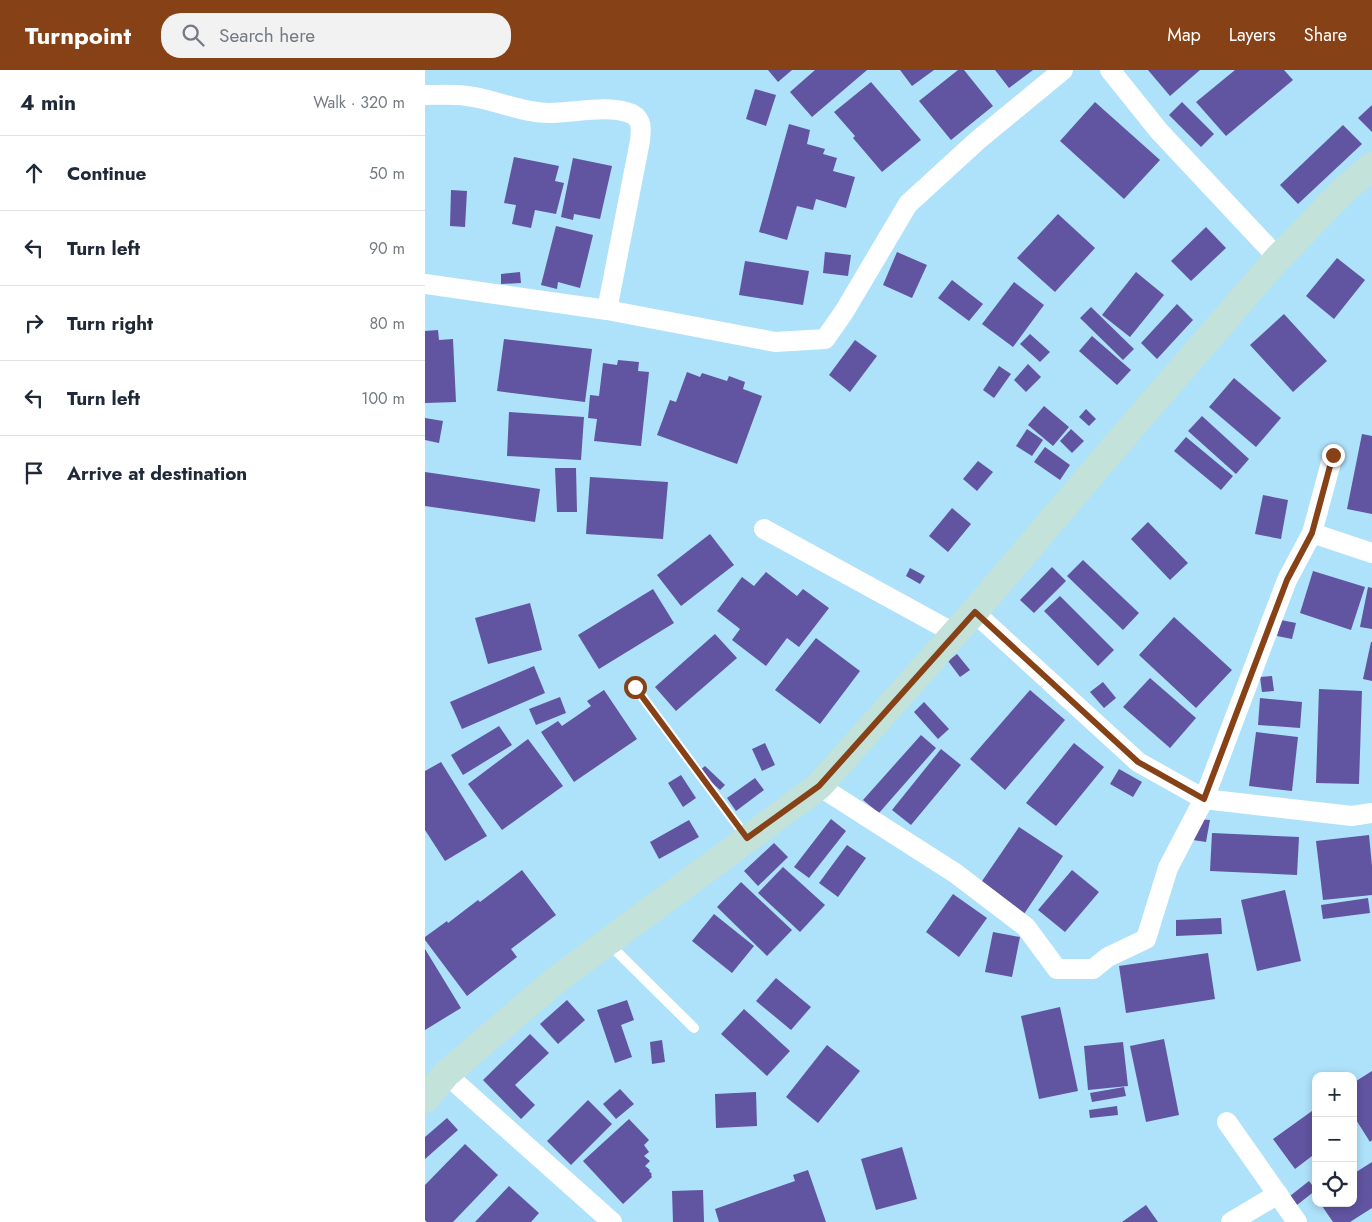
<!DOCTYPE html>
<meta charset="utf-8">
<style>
:root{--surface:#fff;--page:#f2f2f3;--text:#1f2937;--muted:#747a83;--line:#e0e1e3;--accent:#864216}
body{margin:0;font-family:Jost,sans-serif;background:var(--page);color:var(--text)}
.controls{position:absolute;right:15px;bottom:15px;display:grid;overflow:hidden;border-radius:10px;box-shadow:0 2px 8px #0003}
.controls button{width:45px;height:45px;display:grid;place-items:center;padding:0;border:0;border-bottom:1px solid var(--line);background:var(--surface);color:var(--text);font:25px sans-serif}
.stop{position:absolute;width:15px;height:15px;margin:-11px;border:4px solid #864216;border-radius:50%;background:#fff}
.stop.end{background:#864216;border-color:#fff;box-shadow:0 1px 5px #0008}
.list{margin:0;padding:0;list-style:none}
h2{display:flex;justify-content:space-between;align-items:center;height:65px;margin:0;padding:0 20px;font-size:21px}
h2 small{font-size:16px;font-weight:400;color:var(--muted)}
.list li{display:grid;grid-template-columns:32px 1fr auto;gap:15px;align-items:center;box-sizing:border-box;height:75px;padding:0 20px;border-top:1px solid var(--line)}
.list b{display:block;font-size:19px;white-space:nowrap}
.list em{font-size:16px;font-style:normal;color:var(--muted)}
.icon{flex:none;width:28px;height:28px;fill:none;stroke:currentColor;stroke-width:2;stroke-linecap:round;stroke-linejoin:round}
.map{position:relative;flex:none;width:947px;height:1152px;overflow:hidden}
header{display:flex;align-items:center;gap:30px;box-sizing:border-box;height:70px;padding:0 25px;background:var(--accent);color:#fff}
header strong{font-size:24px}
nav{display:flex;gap:28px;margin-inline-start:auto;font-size:18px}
.search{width:350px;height:45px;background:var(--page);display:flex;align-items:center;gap:12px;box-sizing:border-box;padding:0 18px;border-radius:20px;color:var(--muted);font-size:19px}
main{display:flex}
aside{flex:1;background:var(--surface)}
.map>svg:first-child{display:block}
.building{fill:#6154a1}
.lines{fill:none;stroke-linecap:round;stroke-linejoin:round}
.lane{stroke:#fff;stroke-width:10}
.street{stroke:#fff;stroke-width:20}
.secondary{stroke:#c3e2d9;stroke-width:28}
.route{stroke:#864216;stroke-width:6}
</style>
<header>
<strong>Turnpoint</strong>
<div class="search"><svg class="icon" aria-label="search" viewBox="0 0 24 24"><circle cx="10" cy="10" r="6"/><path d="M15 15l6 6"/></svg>Search here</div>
<nav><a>Map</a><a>Layers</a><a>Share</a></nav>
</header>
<main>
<aside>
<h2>4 min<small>Walk · 320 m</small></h2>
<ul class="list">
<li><svg class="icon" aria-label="ahead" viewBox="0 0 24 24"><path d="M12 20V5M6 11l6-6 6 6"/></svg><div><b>Continue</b></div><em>50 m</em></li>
<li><svg class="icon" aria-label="left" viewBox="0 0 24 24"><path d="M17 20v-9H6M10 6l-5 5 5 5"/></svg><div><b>Turn left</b></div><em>90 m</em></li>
<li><svg class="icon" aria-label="right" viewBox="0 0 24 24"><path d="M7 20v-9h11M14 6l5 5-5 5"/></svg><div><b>Turn right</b></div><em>80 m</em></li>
<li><svg class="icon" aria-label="left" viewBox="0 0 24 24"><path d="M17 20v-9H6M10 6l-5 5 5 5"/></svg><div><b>Turn left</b></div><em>100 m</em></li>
<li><svg class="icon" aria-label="arrive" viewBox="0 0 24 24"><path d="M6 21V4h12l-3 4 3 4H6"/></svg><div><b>Arrive at destination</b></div></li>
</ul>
</aside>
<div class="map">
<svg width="947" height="1152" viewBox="0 0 947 1152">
<rect width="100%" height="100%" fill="#aee1fa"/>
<g class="building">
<path d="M343 0H367L353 12Z"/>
<path d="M390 0H442L387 47 365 22Z"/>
<path d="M475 0H509L487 16Z"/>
<path d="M533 0H539L568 36 526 70 494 31Z"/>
<path d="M570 0H608L584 18Z"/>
<path d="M723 0H775L745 26Z"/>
<path d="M810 0H859L868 10 801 66 771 32Z"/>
<path d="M446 12 496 70 457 102 428 68 430 66 409 42Z"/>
<path d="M330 19 351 25 341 56 321 49Z"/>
<path d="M670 32 735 90 699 129 635 71Z"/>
<path d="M757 32 789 64 776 77 744 45Z"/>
<path d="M947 35V62L933 48Z"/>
<path d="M364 54 385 60 382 74 400 79 398 84 412 88 408 101 430 107 421 138 391 129 388 140 372 136 362 170 334 162Z"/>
<path d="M918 55 937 74 873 134 855 115Z"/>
<path d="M89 87 134 96 130 111 139 113 131 144 110 140 106 158 87 154 91 135 79 133Z"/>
<path d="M148 88 187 96 175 149 149 144 148 150 136 147Z"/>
<path d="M26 120 42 121 40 157 25 156Z"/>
<path d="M633 144 670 178 630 222 592 188Z"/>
<path d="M131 156 168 165 155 218 133 212 132 219 116 215Z"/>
<path d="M781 157 801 178 766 211 746 191Z"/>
<path d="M400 182 426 185 423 206 398 203Z"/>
<path d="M472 182 502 195 487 228 458 215Z"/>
<path d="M912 188 940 210 909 249 881 226Z"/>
<path d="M320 191 384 201 378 235 314 225Z"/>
<path d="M95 202 96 213 76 214V204Z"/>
<path d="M711 202 739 225 705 267 677 245Z"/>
<path d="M527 210 558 234 544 251 513 228Z"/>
<path d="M589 212 619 235 588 277 557 254Z"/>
<path d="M752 234 768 250 732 289 716 273Z"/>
<path d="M666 237 709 279 698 290 655 248Z"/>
<path d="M859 244 902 291 868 322 825 275Z"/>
<path d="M13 260 14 270 28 269 31 332 0 333V261Z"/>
<path d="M605 264 625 282 615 292 595 274Z"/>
<path d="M667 266 706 300 692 315 654 281Z"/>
<path d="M79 269 167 279 160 332 72 321Z"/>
<path d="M430 270 452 286 425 322 404 305Z"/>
<path d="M193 290 214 292 213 301 224 302 216 376 169 371 172 349 163 348 165 325 174 326 178 293 192 295Z"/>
<path d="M603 294 616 307 601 322 589 310Z"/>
<path d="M574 296 586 304 569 328 558 320Z"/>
<path d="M262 302 275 307 277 303 302 311 304 306 320 312 318 319 337 326 312 394 232 365 245 330 251 332Z"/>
<path d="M809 308 856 348 831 377 784 337Z"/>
<path d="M619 336 644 357 628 376 603 355Z"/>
<path d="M661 339 671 349 664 356 654 347Z"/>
<path d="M84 342 159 347 156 390 82 386Z"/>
<path d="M777 346 824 389 811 404 763 361Z"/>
<path d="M0 348 18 351 14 373 0 370Z"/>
<path d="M602 359 618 370 607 386 591 376Z"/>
<path d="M646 359 659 371 647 383 635 371Z"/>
<path d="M937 364 947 366V444L922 439Z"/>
<path d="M761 367 808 406 796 420 749 381Z"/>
<path d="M620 377 645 395 635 410 609 392Z"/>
<path d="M553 391 568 402 552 421 538 409Z"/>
<path d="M130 398H151L152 442H132Z"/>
<path d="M0 402 115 419 110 452 0 436Z"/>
<path d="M165 407 243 412 238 469 161 464Z"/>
<path d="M838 425 863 430 856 469 830 464Z"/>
<path d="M527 438 546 454 523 482 504 466Z"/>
<path d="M723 452 763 493 745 510 706 469Z"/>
<path d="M285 464 309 495 256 536 232 505Z"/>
<path d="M658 490 714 543 698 560 642 506Z"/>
<path d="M627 497 641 511 609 543 595 530Z"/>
<path d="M485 498 500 506 495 514 481 506Z"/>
<path d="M888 501 940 517 926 560 875 543Z"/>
<path d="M341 502 372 526 378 519 404 538 374 577 362 568 341 596 307 570 315 559 292 541 317 507 329 516Z"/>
<path d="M943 517 947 518V559L935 557Z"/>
<path d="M228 519 249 553 174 599 153 565Z"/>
<path d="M635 526 689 580 673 596 619 541Z"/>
<path d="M105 533 117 580 63 594 50 548Z"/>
<path d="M749 547 807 600 771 638 714 585Z"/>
<path d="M856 550 871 553 867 569 852 566Z"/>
<path d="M290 564 312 588 251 641 230 617Z"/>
<path d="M391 568 435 601 395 654 350 620Z"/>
<path d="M946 572H947V611L938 609Z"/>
<path d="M532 584 545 600 535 607 523 591Z"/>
<path d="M109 596 120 623 37 659 25 632Z"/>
<path d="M847 606 849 621 837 622 835 607Z"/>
<path d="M725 608 771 648 745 678 698 637Z"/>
<path d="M678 612 691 628 679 638 665 622Z"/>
<path d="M894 619 937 621 934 714 891 713Z"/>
<path d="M179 620 212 669 149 712 116 662 133 651 137 656 166 636 162 631Z"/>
<path d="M605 620 640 650 580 720 545 689Z"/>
<path d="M135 627 141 643 111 655 104 639Z"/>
<path d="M835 628 877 632 875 658 833 655Z"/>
<path d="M499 632 524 659 513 669 489 642Z"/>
<path d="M74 656 87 675 38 705 26 685Z"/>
<path d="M831 662 873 667 867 721 824 716Z"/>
<path d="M496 665 511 678 454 743 438 730Z"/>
<path d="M103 669 138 716 77 760 43 714Z"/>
<path d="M340 673 350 695 337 701 327 679Z"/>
<path d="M649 673 679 697 631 756 601 733Z"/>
<path d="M516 679 536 695 486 755 467 740Z"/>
<path d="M16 692 62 766 20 791 0 760V701Z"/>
<path d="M280 696 300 715 295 720 274 701Z"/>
<path d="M694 699 717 712 708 727 685 714Z"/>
<path d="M256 705 271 728 258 737 243 713Z"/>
<path d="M330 708 339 720 311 741 302 728Z"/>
<path d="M406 749 421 761 384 808 369 797Z"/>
<path d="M772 749 785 750 781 772 768 770Z"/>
<path d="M264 750 274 767 234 789 225 772Z"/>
<path d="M594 757 638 786 599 844 555 814Z"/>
<path d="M787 763 874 767 872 805 785 801Z"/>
<path d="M944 765 947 796V825L898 830 891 771Z"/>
<path d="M349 773 363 787 333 816 319 801Z"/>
<path d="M422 775 441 788 413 827 394 813Z"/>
<path d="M358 797 400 835 375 862 333 823Z"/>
<path d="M97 800 131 845 86 879 92 887 42 926 0 870V867L22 851 23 853 53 830 55 832Z"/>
<path d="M647 800 674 822 640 862 613 840Z"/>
<path d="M316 812 367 860 342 886 292 837Z"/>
<path d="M860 820 876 891 832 901 816 830Z"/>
<path d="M528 824 562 848 534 887 501 862Z"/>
<path d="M943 828 945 843 898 849 896 835Z"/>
<path d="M289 844 329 876 307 903 267 871Z"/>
<path d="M796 848 797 864 751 866V850Z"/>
<path d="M568 862 595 867 587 907 560 902Z"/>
<path d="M0 879 36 938 0 960Z"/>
<path d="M783 883 790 929 701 943 694 896Z"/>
<path d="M351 908 386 937 366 960 331 931Z"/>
<path d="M142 930 160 950 133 974 115 954Z"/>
<path d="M202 930 209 950 196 955 207 987 190 993 172 940Z"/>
<path d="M635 937 653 1021 614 1029 596 946Z"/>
<path d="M319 939 365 981 342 1006 296 964Z"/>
<path d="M105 964 124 983 90 1015 110 1035 96 1049 58 1010Z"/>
<path d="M739 969 754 1045 721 1052 705 976Z"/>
<path d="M237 970 240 992 227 994 225 972Z"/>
<path d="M698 972 703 1016 663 1020 659 976Z"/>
<path d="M402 975 435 1001 393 1053 361 1027Z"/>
<path d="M947 1001V1070L945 1072 928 1045V1013Z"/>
<path d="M699 1017 701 1026 667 1032 665 1023Z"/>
<path d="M195 1019 209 1034 191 1049 178 1034Z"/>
<path d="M331 1022 332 1056 291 1058 290 1024Z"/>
<path d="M163 1030 187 1054 146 1095 122 1071Z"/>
<path d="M692 1036 693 1045 665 1048 664 1040Z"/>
<path d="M887 1041 891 1046V1083L870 1099 848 1069Z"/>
<path d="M22 1048 33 1060 0 1089V1067Z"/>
<path d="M204 1049 224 1070 219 1075 224 1082 219 1086 225 1091 220 1096 225 1100 224 1101 227 1104 226 1105 227 1107 198 1134 158 1091Z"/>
<path d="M40 1074 73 1105 28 1152H2L0 1150V1115Z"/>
<path d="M477 1077 492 1129 451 1140 436 1089Z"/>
<path d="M947 1092V1138L925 1152H908L895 1133H928V1104Z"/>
<path d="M383 1100 401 1152H294L290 1139 370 1111 368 1105Z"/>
<path d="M884 1111 891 1120 872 1135 865 1126Z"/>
<path d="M84 1116 114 1143 106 1152H50Z"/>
<path d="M278 1120 279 1152H248L247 1121Z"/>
<path d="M721 1135 733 1152H697Z"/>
</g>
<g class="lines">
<g class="lane">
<path d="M210 617 322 768"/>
<path d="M183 873 269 958"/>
</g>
<g class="street">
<path d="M685 0 734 61 853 188"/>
<path d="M0 25C14 25 28 24 42 26 69 29 96 43 124 43 149 43 184 34 207 44 218 50 216 60 215 71L182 240"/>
<path d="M0 214 182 240 350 272 400 269 419 242 483 134 553 70 638 0"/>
<path d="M339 459 529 563"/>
<path d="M887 463 947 483"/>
<path d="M549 542 713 692 779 729 927 746 947 743"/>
<path d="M394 716 530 803 601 857 632 899H668L683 887 721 869 743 798 779 729 862 510 887 463 908 385"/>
<path d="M21 1004 187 1152"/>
<path d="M802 1052 872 1152"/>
<path d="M806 1152 853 1124"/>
</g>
<path class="secondary" d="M0 1029 21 1004 131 910 394 716 549 542 704 360 853 188 920 119 947 96"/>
</g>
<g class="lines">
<path class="route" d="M210 617 322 768 394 716 550 542 713 692 779 729 862 510 887 463 908 385"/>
</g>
</svg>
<div class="controls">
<button>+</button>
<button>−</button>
<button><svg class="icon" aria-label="locate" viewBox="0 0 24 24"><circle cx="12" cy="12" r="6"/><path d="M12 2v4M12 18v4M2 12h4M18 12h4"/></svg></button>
</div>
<div class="stop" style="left:210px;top:617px"></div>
<div class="stop end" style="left:908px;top:385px"></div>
</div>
</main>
